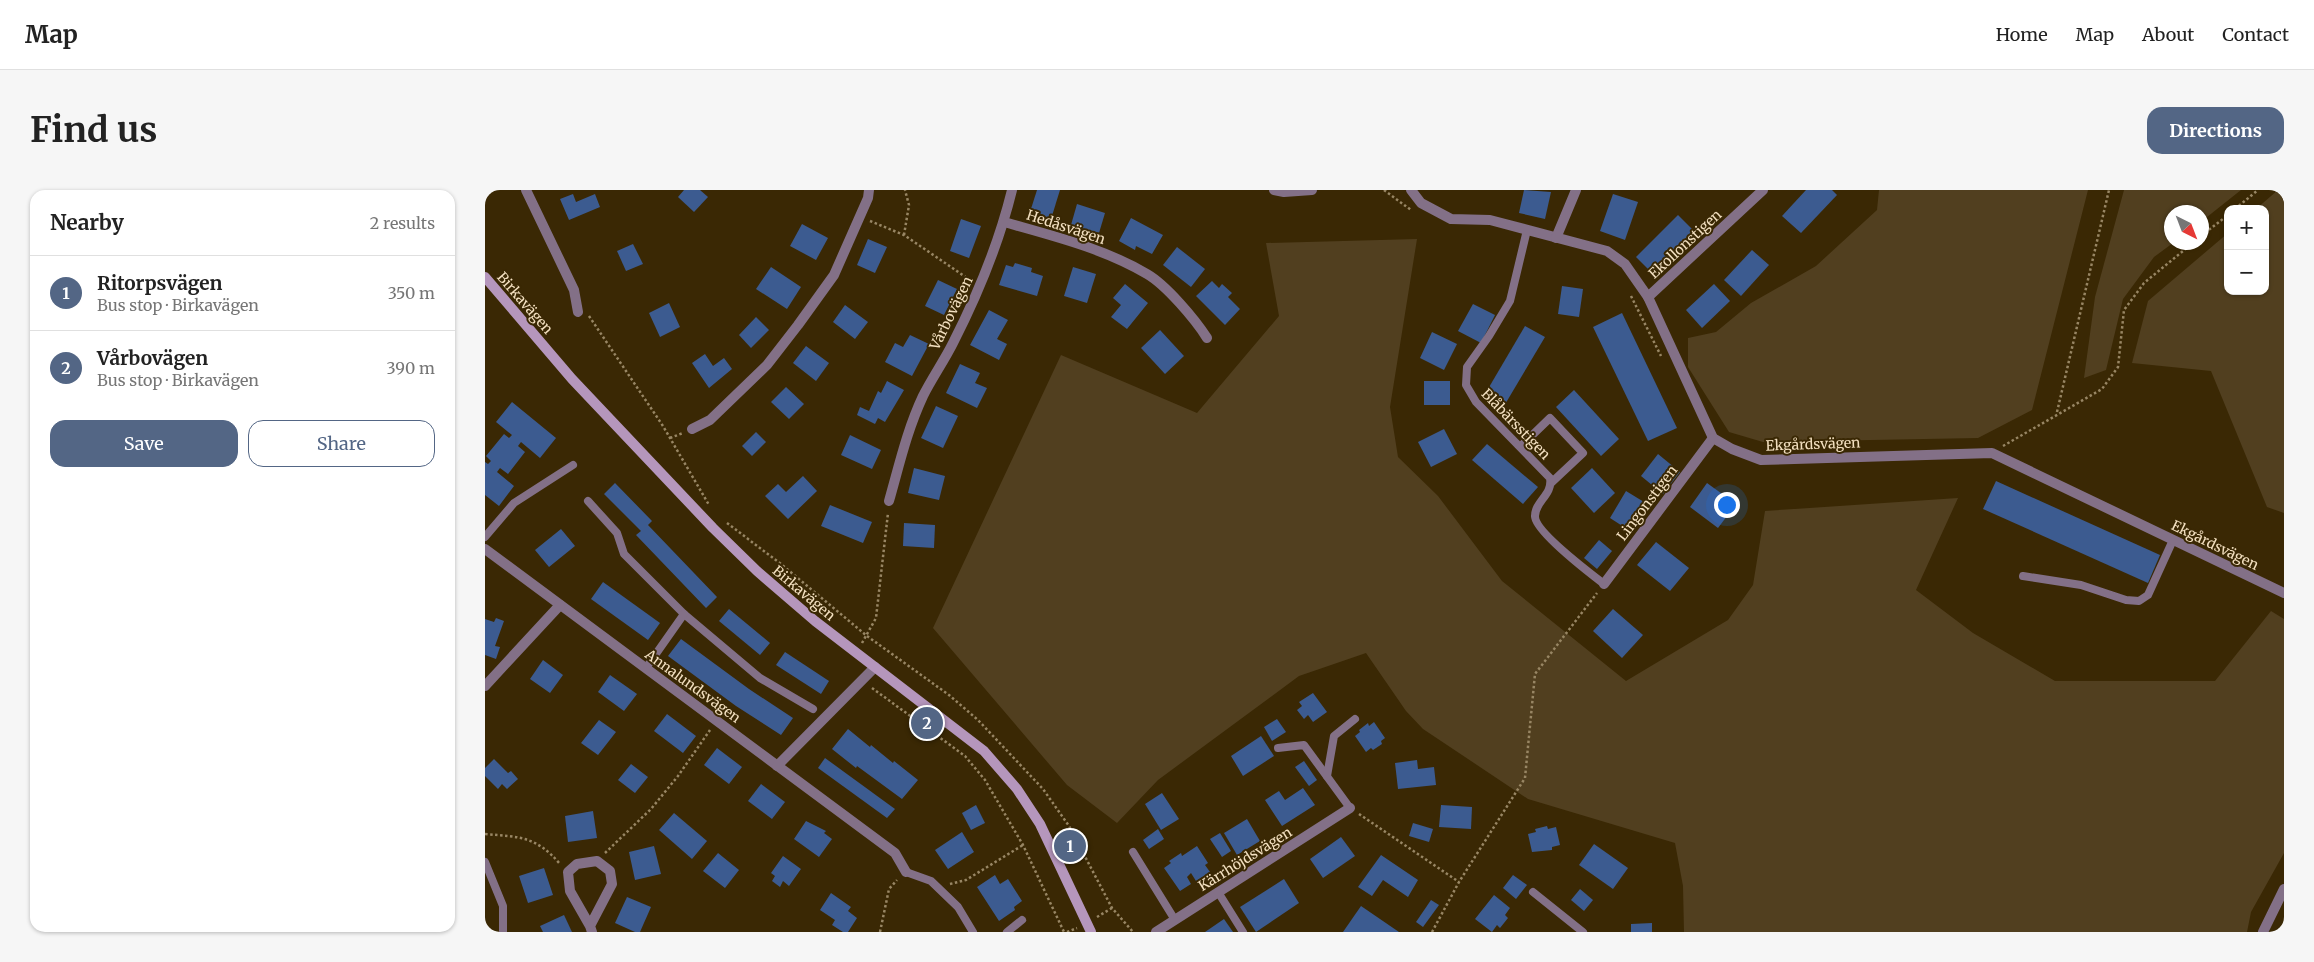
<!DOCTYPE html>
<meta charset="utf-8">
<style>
:root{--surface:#fff;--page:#f6f6f6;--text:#222;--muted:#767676;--line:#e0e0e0;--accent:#536685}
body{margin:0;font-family:Merriweather,serif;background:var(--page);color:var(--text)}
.controls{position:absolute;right:15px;top:15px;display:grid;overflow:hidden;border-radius:10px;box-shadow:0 1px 4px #0004}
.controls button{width:45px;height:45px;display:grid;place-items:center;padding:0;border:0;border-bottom:1px solid var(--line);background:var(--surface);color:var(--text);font:25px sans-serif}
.compass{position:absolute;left:1679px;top:15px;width:45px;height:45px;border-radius:50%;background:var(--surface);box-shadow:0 1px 4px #0004;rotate:138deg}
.you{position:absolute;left:1241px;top:314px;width:18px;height:18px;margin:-12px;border:4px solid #fff;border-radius:50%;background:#1a73e8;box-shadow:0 0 0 8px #1a73e833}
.badge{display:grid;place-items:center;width:32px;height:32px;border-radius:50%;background:var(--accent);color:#fff;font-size:16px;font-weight:700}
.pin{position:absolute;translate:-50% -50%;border:2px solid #fff;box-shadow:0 1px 5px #0006}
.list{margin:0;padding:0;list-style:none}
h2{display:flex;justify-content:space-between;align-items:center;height:65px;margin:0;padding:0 20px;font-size:21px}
h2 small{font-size:16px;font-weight:400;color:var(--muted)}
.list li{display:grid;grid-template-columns:32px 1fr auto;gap:15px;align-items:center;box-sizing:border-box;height:75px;padding:0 20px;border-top:1px solid var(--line)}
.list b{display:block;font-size:19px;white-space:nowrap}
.list p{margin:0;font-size:16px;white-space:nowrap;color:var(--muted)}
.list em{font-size:16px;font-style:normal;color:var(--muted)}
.actions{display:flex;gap:10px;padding:15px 20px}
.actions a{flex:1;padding:11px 0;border:1px solid var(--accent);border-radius:15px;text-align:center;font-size:18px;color:var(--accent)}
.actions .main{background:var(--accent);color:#fff}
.map{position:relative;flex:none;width:1799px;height:742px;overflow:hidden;border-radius:15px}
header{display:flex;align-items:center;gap:30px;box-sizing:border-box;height:70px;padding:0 25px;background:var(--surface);border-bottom:1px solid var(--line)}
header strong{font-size:24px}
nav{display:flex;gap:28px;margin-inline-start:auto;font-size:18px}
.intro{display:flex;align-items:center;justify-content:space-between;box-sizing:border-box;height:120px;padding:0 30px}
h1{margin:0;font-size:35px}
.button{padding:12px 22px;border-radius:15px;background:var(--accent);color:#fff;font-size:18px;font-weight:700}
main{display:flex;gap:30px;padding:0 30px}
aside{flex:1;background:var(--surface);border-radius:15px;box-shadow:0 1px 4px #0004}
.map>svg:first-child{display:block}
.green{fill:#513f1f}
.building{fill:#3c5b90}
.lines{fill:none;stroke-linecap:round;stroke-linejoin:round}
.path{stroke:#988664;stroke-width:2.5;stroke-dasharray:2.5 2.5;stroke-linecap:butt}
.lane{stroke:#837087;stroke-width:8}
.street{stroke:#837087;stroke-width:10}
.secondary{stroke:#b596bc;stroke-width:10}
.labels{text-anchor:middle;stroke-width:4;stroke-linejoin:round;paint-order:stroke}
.street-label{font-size:14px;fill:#f3e0c0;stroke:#3a2804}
</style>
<header>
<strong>Map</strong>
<nav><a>Home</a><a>Map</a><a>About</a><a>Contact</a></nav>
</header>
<div class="intro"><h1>Find us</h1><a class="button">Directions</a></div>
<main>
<aside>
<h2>Nearby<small>2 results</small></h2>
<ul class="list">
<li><span class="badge">1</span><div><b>Ritorpsvägen</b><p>Bus stop · Birkavägen</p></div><em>350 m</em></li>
<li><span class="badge">2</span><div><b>Vårbovägen</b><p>Bus stop · Birkavägen</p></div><em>390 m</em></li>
</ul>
<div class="actions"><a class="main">Save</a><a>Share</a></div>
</aside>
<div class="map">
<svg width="1799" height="742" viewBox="0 0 1799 742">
<rect width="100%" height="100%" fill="#3a2804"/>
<g class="green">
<path d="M1394 0H1603L1547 220 1493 248 1278 252 1244 242 1203 177V148L1231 142 1266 113 1331 76 1392 20Z"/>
<path d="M1639 0H1756L1717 31 1716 22H1686L1688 53 1669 67 1638 109 1621 180 1599 188 1610 107Z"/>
<path d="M1793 0H1799V323L1782 317 1726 181 1647 173 1663 111 1743 43V101H1780V19H1771Z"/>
<path d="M932 49 905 217 913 267 953 306 1017 391 1141 491 1243 430 1268 395 1280 321 1473 308 1431 400 1488 443 1570 491H1730L1786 421 1799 429V663L1766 722 1762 742H1199L1198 696 1190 653 1043 609 938 539 921 521 881 463 814 486 673 590 632 633 582 595 448 438 576 165 712 223 794 126 781 53Z"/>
</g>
<g class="building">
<path d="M199 0H215L223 7 209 22 193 7Z"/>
<path d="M552 0H575L566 29 545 22Z"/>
<path d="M1039 0 1066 2 1060 29 1034 23Z"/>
<path d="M1321 0H1347L1352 5 1316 43 1297 26Z"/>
<path d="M88 4 91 12 110 4 115 17 84 30 75 9Z"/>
<path d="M1128 4 1153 12 1140 50 1115 41Z"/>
<path d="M592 14 620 23 614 43 586 35Z"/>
<path d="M1193 25 1212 44 1170 86 1151 67Z"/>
<path d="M646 28 678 45 667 64 651 56 650 60 634 51Z"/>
<path d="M476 29 496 36 484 68 465 61Z"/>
<path d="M317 34 343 48 331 70 305 56Z"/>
<path d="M383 49 402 57 390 83 372 75Z"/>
<path d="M148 54 158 74 141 81 132 61Z"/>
<path d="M692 57 720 79 706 97 678 75Z"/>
<path d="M1267 60 1284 75 1256 106 1239 90Z"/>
<path d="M530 73 547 78 546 82 558 86 552 106 514 95 521 75 528 77Z"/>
<path d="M286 77 316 97 302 119 271 99Z"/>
<path d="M588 77 611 84 602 113 579 106Z"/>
<path d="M453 90 472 99 459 125 440 116Z"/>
<path d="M727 91 734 98 737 94 747 103 743 107 755 119 740 135 711 106Z"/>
<path d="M640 94 663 113 642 139 626 127 636 115 628 108Z"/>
<path d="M1229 94 1245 111 1217 138 1201 120Z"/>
<path d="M1077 96 1098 99 1094 127 1073 124Z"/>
<path d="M184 113 195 137 175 147 164 123Z"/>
<path d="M988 114 1010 125 996 153 973 141Z"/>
<path d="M360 115 383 132 370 149 348 132Z"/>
<path d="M504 120 523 130 512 149 522 154 514 170 485 155Z"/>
<path d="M1137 123 1192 238 1163 251 1108 137Z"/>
<path d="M271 127 284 140 266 158 254 145Z"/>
<path d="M1040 136 1060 147 1019 216 1000 204Z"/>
<path d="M675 140 699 166 680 184 656 158Z"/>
<path d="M947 142 972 154 959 180 935 168Z"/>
<path d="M425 145 444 154 427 186 400 172 410 153 418 157Z"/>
<path d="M321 156 344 173 331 191 308 173Z"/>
<path d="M220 164 228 176 239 168 247 179 224 198 207 173Z"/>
<path d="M475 174 495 183 490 193 502 198 492 218 461 203Z"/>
<path d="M402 191 419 200 400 232 393 228 390 234 372 225 375 217 384 221 393 201 396 203Z"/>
<rect x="939" y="191" width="26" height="24"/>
<path d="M301 197 319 214 304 229 286 212Z"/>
<path d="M1089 200 1134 249 1116 266 1071 217Z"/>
<path d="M27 212 71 248 55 268 36 252 33 256 40 262 23 284 15 278 12 282 29 296 14 316 0 305V272L3 274 6 271 1 266 19 244 24 248 27 245 11 232Z"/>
<path d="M451 216 473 226 458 258 436 248Z"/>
<path d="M959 239 972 264 946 277 933 252Z"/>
<path d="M271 242 281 252 267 266 257 256Z"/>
<path d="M365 245 396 260 387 279 356 265Z"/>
<path d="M1002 254 1053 297 1038 314 987 270Z"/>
<path d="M1173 264 1195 282 1178 304 1156 286Z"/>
<path d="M429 278 460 286 454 310 423 303Z"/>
<path d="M1107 278 1130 303 1109 323 1086 298Z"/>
<path d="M318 286 332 301 303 329 280 306 293 294 301 302Z"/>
<path d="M1511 291 1675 365 1663 393 1498 319Z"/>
<path d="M130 293 167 331 163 335 232 407 221 418 151 345 156 341 119 304Z"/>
<path d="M1222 293 1251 314 1233 338 1205 317Z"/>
<path d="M1141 301 1159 312 1142 339 1125 328Z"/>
<path d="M345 315 387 332 378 353 336 336Z"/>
<path d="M419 333 450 335 449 358 418 356Z"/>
<path d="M76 339 90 356 64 377 50 360Z"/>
<path d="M1114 350 1127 361 1112 379 1099 368Z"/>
<path d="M1171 352 1204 378 1185 401 1152 375Z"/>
<path d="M118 392 175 433 163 450 106 409Z"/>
<path d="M244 419 285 453 275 465 234 431Z"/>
<path d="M1128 419 1158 445 1137 468 1108 441Z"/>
<path d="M11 428 19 431 10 456 15 457 11 469 0 465V429L9 432Z"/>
<path d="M196 449 264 499 308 528 296 545 251 516 183 466Z"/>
<path d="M300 462 344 491 336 504 291 475Z"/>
<path d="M58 470 78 485 65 503 45 489Z"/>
<path d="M125 485 152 504 139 521 113 502Z"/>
<path d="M828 503 842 522 828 532 823 525 819 529 812 520 817 516 814 512Z"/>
<path d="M182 524 211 546 198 563 169 541Z"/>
<path d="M792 529 801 542 787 551 779 537Z"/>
<path d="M114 530 131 542 113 565 96 553Z"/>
<path d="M889 532 900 548 896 551 897 554 888 560 886 558 881 562 870 546 875 542 874 540 883 533 884 536Z"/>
<path d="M363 539 385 557 386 555 408 573 409 571 433 590 417 609 372 576 371 578 347 559Z"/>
<path d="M776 546 789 566 758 586 746 566Z"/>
<path d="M232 558 257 577 244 594 219 575Z"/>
<path d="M340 568 410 619 402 628 333 578Z"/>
<path d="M9 569 23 583 26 581 33 589 22 599 17 594 13 599 0 586V578Z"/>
<path d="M932 570 933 579 949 577 951 595 913 599 910 573Z"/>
<path d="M819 571 832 590 824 596 810 577Z"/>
<path d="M146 574 163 587 150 603 133 590Z"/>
<path d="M276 594 300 612 287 629 263 611Z"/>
<path d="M818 598 830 615 797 636 780 610 794 601 800 610Z"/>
<path d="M677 603 694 629 676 640 660 614Z"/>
<path d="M491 615 500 633 486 640 477 623Z"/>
<path d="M956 615 987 617 986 639 954 637Z"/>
<path d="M108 621 112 648 83 652 80 626Z"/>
<path d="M189 623 222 651 207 669 174 640Z"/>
<path d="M762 629 775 651 752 665 739 643Z"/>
<path d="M321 631 341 641 339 643 347 649 334 667 309 649Z"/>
<path d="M928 633 948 639 944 652 924 646Z"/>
<path d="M1062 636 1063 639 1071 637 1075 655 1067 657V660L1047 662 1043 644 1051 642 1050 639Z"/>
<path d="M673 639 679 649 664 659 658 650Z"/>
<path d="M477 642 489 662 463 679 450 660Z"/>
<path d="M735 643 746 661 737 667 725 649Z"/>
<path d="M856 647 870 666 838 688 825 669Z"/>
<path d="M1109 654 1143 678 1128 699 1094 675Z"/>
<path d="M169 656 176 684 150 690 144 662Z"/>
<path d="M712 656 723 673 720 675 725 682 711 691 706 683 702 687 706 694 695 701 679 678 686 673 684 671 696 663 697 666Z"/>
<path d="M233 663 254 680 240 698 218 681Z"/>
<path d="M896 665 933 690 923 707 898 690 887 706 873 697Z"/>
<path d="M298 666 316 679 304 696 298 691 295 697 287 691 290 686 286 683Z"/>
<path d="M59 678 68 705 43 713 34 686Z"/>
<path d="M510 685 515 694 523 689 537 711 529 717 530 720 514 731 492 697Z"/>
<path d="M1028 685 1042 695 1031 709 1018 698Z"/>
<path d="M799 689 814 713 771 742 755 717Z"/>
<path d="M1095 699 1108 710 1099 721 1086 710Z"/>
<path d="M346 703 366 717 363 721 372 728 363 742H358L347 735 350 730 335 720Z"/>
<path d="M1009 705 1025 718 1020 725 1023 728 1015 738 1012 735 1007 742 990 729Z"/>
<path d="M142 707 166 717 155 742H150L130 733Z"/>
<path d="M946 710 954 715 938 737 931 732Z"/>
<path d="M876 716 914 742H858Z"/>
<path d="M79 725 87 742H58L55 736Z"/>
<path d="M739 729 748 742H720Z"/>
<path d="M1167 733V742H1146V734Z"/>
</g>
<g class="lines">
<g class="path">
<path d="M899 0 926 20"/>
<path d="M1750 19 1773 0"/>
<path d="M385 31 419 45 485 90"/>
<path d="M419 45 424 15 420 0"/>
<path d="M1716 46 1743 25"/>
<path d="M1146 106 1176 166"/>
<path d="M104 126 178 236 224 315"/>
<path d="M1572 222 1624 0"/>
<path d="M185 248 198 243"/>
<path d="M1518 256 1617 199 1633 177 1639 120 1659 93 1709 52"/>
<path d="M242 333 296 374 382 446 464 505 493 530 558 599 584 636 627 718 648 742"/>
<path d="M377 453 391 428 403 323"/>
<path d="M387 498 480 566 500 590 538 655 579 742"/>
<path d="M874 624 974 692"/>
<path d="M0 644C35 647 51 646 75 674"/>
<path d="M120 663 166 619 193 586 225 540"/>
<path d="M465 694 481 690 538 655"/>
<path d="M612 727 627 718"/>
<path d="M395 742 404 699 412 690"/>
<path d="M582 742 592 738"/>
<path d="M947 742 974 692 1040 588 1050 484 1112 403"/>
</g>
<g class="lane">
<path d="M1042 40 1025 111 1004 146 982 177 981 195 991 212 1065 288C1068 305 1050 311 1050 326 1049 341 1106 384 1119 394"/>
<path d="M1036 256 1065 228 1098 263 1066 293"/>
<path d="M103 311 132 343 139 364 199 424 275 488 328 519"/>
<path d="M0 347 29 313 88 275"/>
<path d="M1538 386 1596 395 1641 410 1654 411 1663 405 1688 350"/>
<path d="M161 478 199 424"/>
<path d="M793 558 819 555 865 618"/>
<path d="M842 586 849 546 870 529"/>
<path d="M648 662 690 730"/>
<path d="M0 672 18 716V742"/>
<path d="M421 682 446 691 473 717 488 742"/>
<path d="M733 702 758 742"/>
<path d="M1048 702 1098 742"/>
<path d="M522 742 537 730"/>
</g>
<g class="street">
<path d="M41 0 89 100 93 122"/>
<path d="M789 0 799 2 827 0"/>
<path d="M926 0 936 13 966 29 1005 30 1122 61 1140 74 1163 107 1228 248 1247 259 1276 270 1507 263 1799 403"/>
<path d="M519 32C568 46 618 58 662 84 681 95 710 129 722 148"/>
<path d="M1071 48 1091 0"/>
<path d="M1163 107 1278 0"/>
<path d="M207 239 225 230 282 175 313 135 349 85 383 8 384 0"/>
<path d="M404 311C414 276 422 240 438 206 447 188 459 171 468 153 493 104 514 53 527 0"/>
<path d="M0 359 410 663 421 682"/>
<path d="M1119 394 1228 248"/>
<path d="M0 496 75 415"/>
<path d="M292 576 390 477"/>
<path d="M105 736 127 694 125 681 112 671 92 674 83 682 85 701 105 736 107 742"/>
<path d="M671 742 865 618"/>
<path d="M1778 742 1799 699"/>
</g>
<path class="secondary" d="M0 87 87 189 228 338 272 381 330 431 499 561 532 599 555 634 606 742"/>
</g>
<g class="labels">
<g class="street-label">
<text transform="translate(581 37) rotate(18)" y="5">Hedåsvägen</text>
<text transform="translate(1200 54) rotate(-43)" y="5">Ekollonstigen</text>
<text transform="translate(40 113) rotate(49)" y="5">Birkavägen</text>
<text transform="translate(466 123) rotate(-64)" y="5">Vårbovägen</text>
<text transform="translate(1031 234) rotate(46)" y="5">Blåbärsstigen</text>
<text transform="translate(1328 254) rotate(-2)" y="5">Ekgårdsvägen</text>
<text transform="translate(1162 313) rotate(-53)" y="5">Lingonstigen</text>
<text transform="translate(1730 355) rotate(26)" y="5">Ekgårdsvägen</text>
<text transform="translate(319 403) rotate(40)" y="5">Birkavägen</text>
<text transform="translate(208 496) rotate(36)" y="5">Annalundsvägen</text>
<text transform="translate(760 669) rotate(-32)" y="5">Kärrhöjdsvägen</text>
</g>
</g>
</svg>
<div class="controls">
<button>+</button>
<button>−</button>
</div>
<svg class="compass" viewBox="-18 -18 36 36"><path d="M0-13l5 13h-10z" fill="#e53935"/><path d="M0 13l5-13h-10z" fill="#767676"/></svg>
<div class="you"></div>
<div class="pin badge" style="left:585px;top:656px">1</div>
<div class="pin badge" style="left:442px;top:533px">2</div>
</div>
</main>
